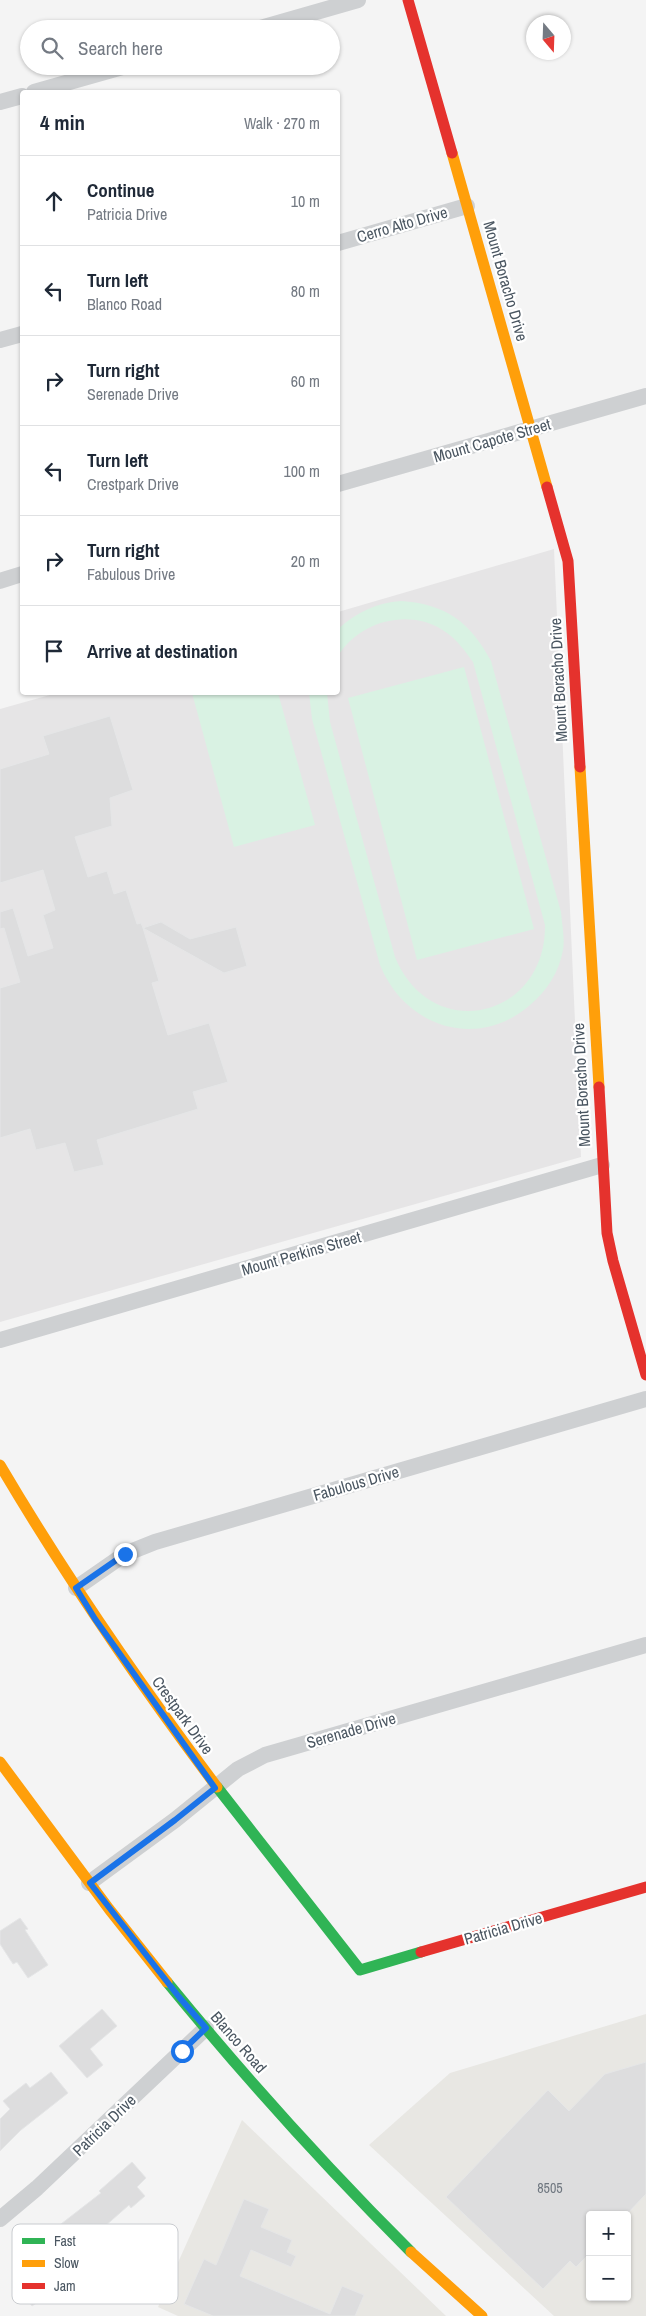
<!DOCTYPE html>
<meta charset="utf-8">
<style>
:root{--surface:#fff;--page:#f2f2f3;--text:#1f2937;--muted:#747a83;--line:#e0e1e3}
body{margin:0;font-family:"Archivo Narrow",sans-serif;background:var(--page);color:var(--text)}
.controls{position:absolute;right:15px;bottom:15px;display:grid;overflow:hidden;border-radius:5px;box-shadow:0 1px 4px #0004}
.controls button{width:45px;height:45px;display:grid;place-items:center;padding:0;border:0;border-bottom:1px solid var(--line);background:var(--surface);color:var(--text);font:25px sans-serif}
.compass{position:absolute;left:526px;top:15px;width:45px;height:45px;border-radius:50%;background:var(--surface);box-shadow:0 1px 4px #0004;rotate:161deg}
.stop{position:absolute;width:15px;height:15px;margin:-11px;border:4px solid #1a73e8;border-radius:50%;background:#fff}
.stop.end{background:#1a73e8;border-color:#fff;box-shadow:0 1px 5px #0008}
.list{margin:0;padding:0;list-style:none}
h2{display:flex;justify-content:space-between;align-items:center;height:65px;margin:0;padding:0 20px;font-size:21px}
h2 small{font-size:16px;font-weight:400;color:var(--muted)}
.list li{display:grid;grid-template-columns:32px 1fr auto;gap:15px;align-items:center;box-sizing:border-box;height:90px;padding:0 20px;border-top:1px solid var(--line)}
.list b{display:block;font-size:19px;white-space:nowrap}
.list p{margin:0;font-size:16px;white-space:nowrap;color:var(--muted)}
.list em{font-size:16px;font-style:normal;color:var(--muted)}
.icon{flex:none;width:28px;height:28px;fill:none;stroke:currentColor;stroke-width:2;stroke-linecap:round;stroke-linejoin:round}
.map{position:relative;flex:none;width:646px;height:2316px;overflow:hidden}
.search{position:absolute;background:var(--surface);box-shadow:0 1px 4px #0004;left:20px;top:20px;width:320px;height:55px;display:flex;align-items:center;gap:12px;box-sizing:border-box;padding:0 18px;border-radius:28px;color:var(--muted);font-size:19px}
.panel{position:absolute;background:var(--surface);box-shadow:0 1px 4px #0004;left:20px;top:90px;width:320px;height:605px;border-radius:5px}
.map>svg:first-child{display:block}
.commercial{fill:#e8e7e3;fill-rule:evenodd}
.education{fill:#e6e5e6}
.green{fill:#d9f2e3}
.building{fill:#ddddde;stroke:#e5e6e7}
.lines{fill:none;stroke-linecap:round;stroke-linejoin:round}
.street{stroke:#ced0d2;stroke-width:16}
.fast{stroke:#30b455;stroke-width:11}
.slow{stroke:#ff9f0a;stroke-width:11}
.jam{stroke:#e5322d;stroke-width:11}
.route{stroke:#1a73e8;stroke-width:6}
.labels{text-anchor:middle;stroke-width:4.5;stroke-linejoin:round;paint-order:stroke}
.number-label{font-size:14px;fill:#707881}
.street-label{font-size:16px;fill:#4a5661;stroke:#fff}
.key{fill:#fff;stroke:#c9ccd0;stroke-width:1}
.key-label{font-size:14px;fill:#4a5661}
</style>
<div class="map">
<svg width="646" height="2316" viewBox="0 0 646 2316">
<rect width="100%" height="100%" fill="#f4f4f4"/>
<g class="commercial">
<path d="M646 2014V2316H554L369 2145 450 2073ZM590 2215H627V2297H590Z"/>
<path d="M242 2120 446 2316H178L158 2307Z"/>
</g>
<path class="education" d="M554 549 581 1157 0 1322V709L57 693 338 692V612Z"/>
<g class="green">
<path d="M401 601C446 604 470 622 491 661L561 912C562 925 565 938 563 950 559 972 547 991 530 1005 477 1051 405 1027 380 965L312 719 309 693H327L330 722 395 957C431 1045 546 1019 545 925L473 662C465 651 458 641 447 633 412 607 360 620 338 656V629C357 612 376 603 401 601Z"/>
<path d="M464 667 534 929 417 960 348 698Z"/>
<path d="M192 693H278L315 825 234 847Z"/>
</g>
<g class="building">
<path d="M110 716 133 790 110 798 112 826 75 837 88 877 107 871 114 894 126 890 137 924 141 923 143 928 161 922 190 939 236 927 247 966 224 973 143 928 159 981 152 983 168 1035 209 1023 228 1082 193 1092 198 1109 97 1140 104 1165 74 1172 65 1143 36 1150 30 1129 0 1138V988L20 982 4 928 0 929V912L13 908 28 956 53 948 43 915 55 910 43 870 0 883V769L49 754 43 736Z"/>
<path d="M20 1918 28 1929 25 1930 48 1965 28 1978 17 1962 13 1964 0 1944V1931Z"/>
<path d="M102 2009 117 2026 90 2049 103 2065 87 2078 59 2046Z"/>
<path d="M646 2062V2194L626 2215H590V2253L576 2267 570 2261 543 2289 446 2197 548 2090 569 2111 605 2074Z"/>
<path d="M51 2072 68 2093 21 2130 0 2151V2119L10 2109 3 2101 26 2083 30 2088Z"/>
<path d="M132 2162 146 2178 137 2187 145 2196 131 2208 129 2205 104 2227 110 2235 87 2252 81 2243 60 2260 70 2275 49 2289 52 2292 32 2306 20 2289 41 2275 26 2254 55 2235 52 2231 101 2193 99 2191Z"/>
<path d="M244 2199 269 2209 261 2227 292 2240 287 2252 296 2256 291 2267 251 2250 240 2276 330 2314 342 2286 364 2295 355 2316H213L184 2304 204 2259 216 2265Z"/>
</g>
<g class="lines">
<g class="street">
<path d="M257 29 358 0"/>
<path d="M34 92 126 66"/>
<path d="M0 102 22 96"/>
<path d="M338 243 467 206"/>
<path d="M0 340 22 334"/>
<path d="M338 484 646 396"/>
<path d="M0 581 22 574"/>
<path d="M0 1340 602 1165"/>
<path d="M76 1588 125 1554 155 1542 646 1399"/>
<path d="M89 1883 175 1820 238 1769 265 1755 646 1645"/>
<path d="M0 2219 37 2188 206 2028"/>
</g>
<g class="fast">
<path d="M217 1787 360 1970 421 1952"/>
<path d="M167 1982C244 2076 325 2166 411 2252"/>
</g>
<g class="slow">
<path d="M452 153 547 487"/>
<path d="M580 767 599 1087"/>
<path d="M0 1465C66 1577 139 1683 217 1787"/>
<path d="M0 1762 109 1909 167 1982"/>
<path d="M411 2252 482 2316"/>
</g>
<g class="jam">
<path d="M408 0 452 153"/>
<path d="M547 487 568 561 580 767"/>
<path d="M599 1087 607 1233 613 1261 646 1375"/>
<path d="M421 1952 646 1887"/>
</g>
</g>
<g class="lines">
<path class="route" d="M125 1554 76 1588 95 1619 215 1788 175 1820 90 1883 179 1997 206 2028 182 2051"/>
</g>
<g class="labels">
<g class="number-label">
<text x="550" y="2193">8505</text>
</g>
<g class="street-label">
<text transform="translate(402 224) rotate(-16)" y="6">Cerro Alto Drive</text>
<text transform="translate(506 281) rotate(74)" y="6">Mount Boracho Drive</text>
<text transform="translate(492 440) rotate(-16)" y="6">Mount Capote Street</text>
<text transform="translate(558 680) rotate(-93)" y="6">Mount Boracho Drive</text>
<text transform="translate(581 1085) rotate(-93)" y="6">Mount Boracho Drive</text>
<text transform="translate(301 1253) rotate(-16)" y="6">Mount Perkins Street</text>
<text transform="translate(356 1483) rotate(-16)" y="6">Fabulous Drive</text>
<text transform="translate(183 1715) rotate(54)" y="6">Crestpark Drive</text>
<text transform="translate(351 1730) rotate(-16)" y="6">Serenade Drive</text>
<text transform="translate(503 1928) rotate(-16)" y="6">Patricia Drive</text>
<text transform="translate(239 2042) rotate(49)" y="6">Blanco Road</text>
<text transform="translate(104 2125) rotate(-44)" y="6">Patricia Drive</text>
</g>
</g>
<rect x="12" y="2224" width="166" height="80" rx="8" class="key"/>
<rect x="22" y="2238" width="23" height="6" fill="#30b455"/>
<rect x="22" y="2260" width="23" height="7" fill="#ff9f0a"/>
<rect x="22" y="2283" width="23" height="6" fill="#e5322d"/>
<g class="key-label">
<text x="54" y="2246">Fast</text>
<text x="54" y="2268">Slow</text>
<text x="54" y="2291">Jam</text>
</g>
</svg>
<div class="controls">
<button>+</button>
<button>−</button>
</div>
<svg class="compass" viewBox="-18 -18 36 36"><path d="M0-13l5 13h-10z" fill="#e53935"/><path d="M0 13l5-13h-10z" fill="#747a83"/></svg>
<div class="stop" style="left:182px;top:2051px"></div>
<div class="stop end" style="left:125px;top:1554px"></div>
<div class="search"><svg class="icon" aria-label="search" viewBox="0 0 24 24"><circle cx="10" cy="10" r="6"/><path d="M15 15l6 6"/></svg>Search here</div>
<section class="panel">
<h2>4 min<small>Walk · 270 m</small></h2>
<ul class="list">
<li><svg class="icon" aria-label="ahead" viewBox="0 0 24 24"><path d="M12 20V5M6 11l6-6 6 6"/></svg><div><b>Continue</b><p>Patricia Drive</p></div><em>10 m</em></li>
<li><svg class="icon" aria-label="left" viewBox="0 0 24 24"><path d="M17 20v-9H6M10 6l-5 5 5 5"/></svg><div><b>Turn left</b><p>Blanco Road</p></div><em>80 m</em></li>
<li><svg class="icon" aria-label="right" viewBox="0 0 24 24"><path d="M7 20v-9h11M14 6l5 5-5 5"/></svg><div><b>Turn right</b><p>Serenade Drive</p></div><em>60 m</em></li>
<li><svg class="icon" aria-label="left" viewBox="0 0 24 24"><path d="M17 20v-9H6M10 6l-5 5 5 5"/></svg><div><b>Turn left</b><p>Crestpark Drive</p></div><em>100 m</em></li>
<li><svg class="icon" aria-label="right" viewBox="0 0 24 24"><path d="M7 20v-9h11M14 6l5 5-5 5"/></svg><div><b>Turn right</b><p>Fabulous Drive</p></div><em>20 m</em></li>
<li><svg class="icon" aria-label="arrive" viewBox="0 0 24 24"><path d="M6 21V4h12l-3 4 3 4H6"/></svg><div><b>Arrive at destination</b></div></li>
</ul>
</section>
</div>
